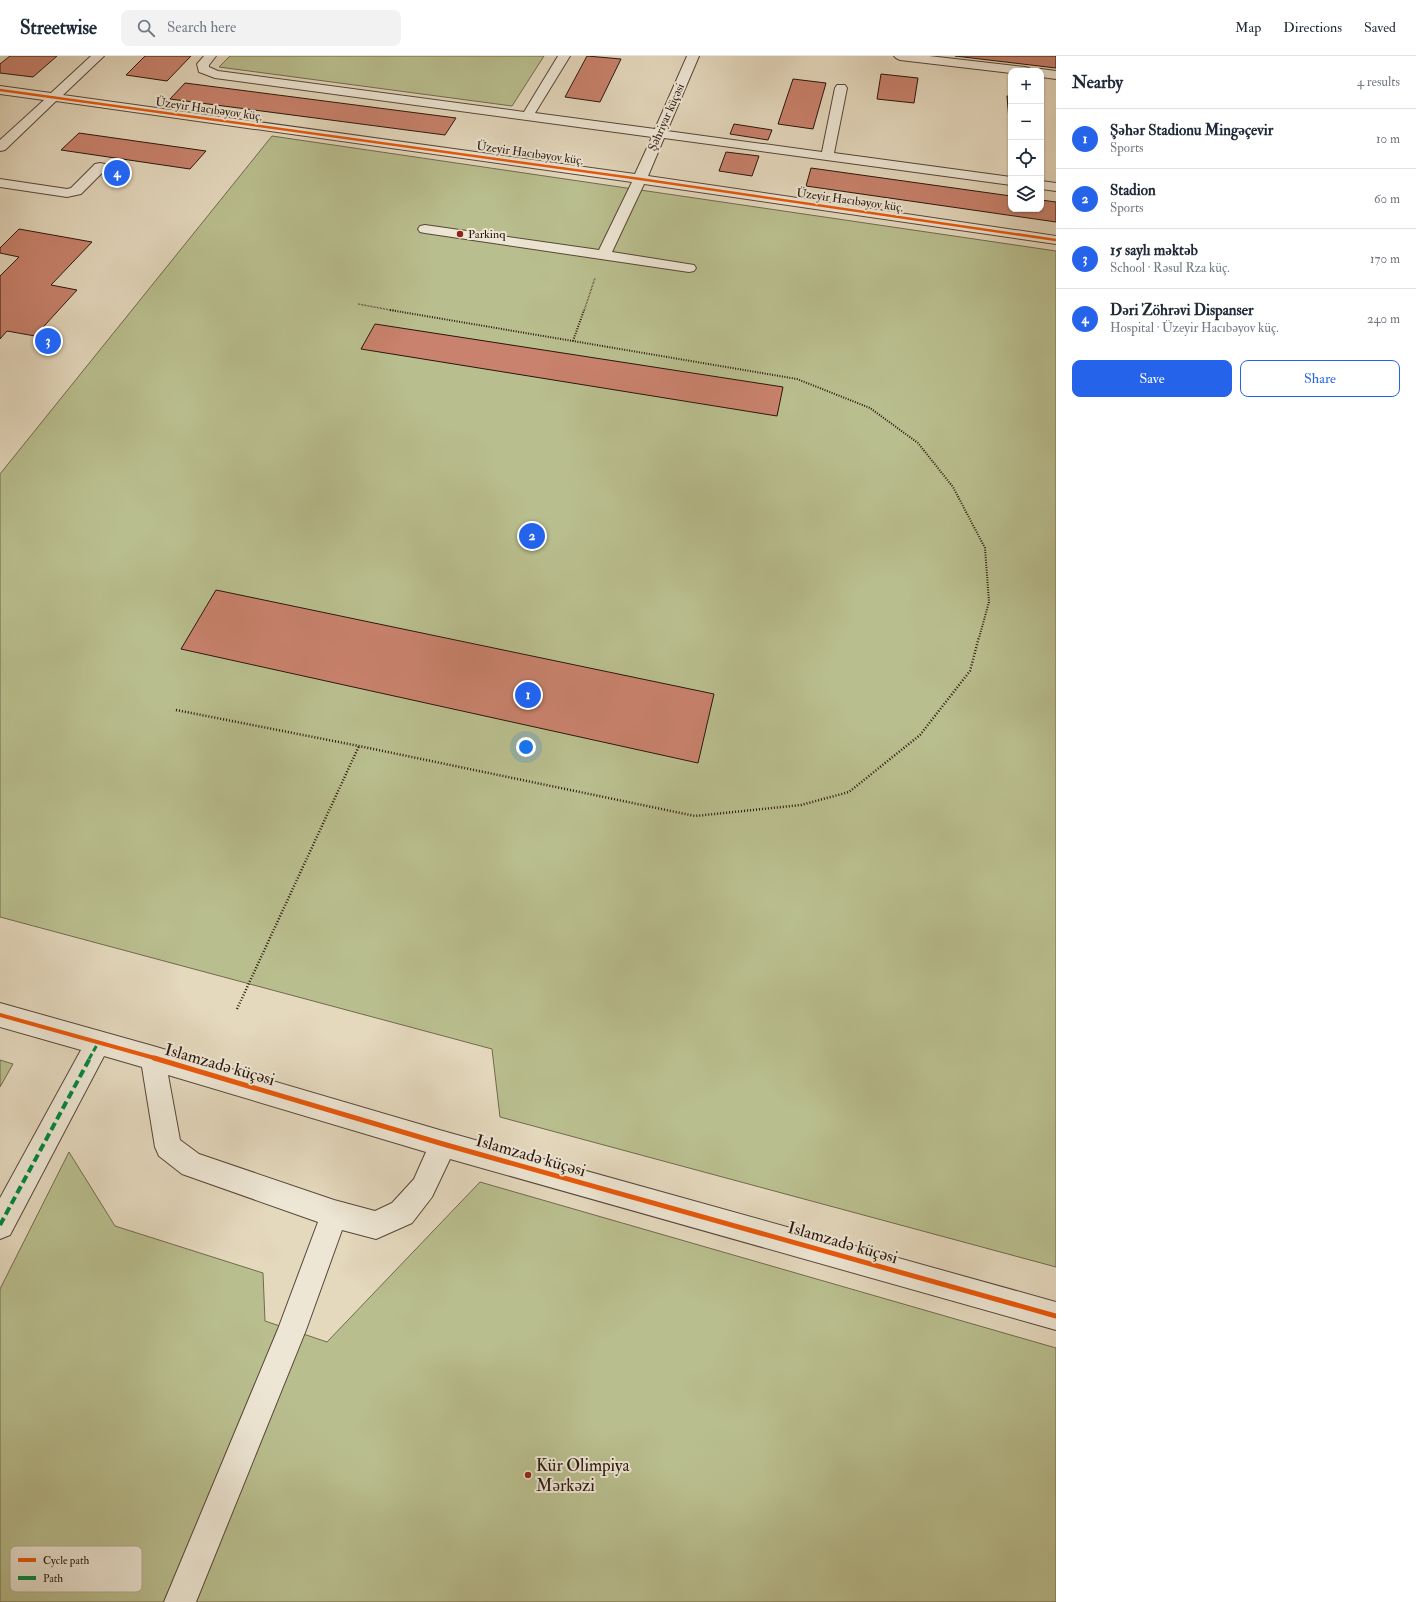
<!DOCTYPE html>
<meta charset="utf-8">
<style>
:root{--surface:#fff;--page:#f2f2f3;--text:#1f2937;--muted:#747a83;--line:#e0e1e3;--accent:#2563eb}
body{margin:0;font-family:"IM FELL Double Pica",serif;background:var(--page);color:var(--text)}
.controls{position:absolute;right:12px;top:12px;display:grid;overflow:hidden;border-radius:8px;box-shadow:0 1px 3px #0004}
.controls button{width:36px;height:36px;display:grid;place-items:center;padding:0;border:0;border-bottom:1px solid var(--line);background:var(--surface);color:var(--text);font:20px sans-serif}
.you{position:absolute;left:526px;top:691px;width:14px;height:14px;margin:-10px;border:3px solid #fff;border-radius:50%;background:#1a73e8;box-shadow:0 0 0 6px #1a73e833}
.badge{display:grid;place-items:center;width:26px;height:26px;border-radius:50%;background:var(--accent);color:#fff;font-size:13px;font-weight:700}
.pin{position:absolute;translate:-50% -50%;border:2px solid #fff;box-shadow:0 1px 4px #0006}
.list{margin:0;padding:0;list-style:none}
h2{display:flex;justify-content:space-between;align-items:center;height:52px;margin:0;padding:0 16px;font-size:17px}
h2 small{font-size:13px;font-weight:400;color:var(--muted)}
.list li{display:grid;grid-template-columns:26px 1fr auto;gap:12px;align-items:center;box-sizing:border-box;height:60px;padding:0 16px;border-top:1px solid var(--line)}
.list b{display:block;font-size:15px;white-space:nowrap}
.list p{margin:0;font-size:13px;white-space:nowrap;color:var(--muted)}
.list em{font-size:13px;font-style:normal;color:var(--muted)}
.actions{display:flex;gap:8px;padding:12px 16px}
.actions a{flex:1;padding:9px 0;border:1px solid var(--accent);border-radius:8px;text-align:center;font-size:14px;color:var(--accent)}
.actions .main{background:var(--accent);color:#fff}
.icon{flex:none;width:22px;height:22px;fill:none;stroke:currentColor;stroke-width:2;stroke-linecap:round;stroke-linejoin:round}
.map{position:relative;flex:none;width:1056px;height:1546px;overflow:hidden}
header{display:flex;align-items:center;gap:24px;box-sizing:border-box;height:56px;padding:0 20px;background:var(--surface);border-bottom:1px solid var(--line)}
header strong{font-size:19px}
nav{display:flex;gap:22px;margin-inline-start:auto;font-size:14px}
.search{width:280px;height:36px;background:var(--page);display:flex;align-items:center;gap:10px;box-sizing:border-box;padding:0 14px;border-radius:8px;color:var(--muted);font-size:15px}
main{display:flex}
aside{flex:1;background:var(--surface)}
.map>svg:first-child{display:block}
.green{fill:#b9be8e;stroke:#726a4e}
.building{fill:#c9826d;stroke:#2a160d}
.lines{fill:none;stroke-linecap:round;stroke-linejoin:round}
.minor-casing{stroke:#584639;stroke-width:2}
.path-far2{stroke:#2a160d;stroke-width:1.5;stroke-dasharray:0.5 1;stroke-linecap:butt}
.path-far1{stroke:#2a160d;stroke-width:2;stroke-dasharray:1 1.5;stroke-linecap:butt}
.path{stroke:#2a160d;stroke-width:2.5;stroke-dasharray:1 2;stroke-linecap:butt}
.minor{fill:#ede6d4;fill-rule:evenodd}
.quiet-far1{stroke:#00873e;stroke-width:3;stroke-dasharray:6 3;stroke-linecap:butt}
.quiet{stroke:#00873e;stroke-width:4;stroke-dasharray:8 4;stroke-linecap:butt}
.cycleway-far2-casing{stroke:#ede6d4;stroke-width:4}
.cycleway-far1-casing{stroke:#ede6d4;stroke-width:6}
.cycleway-casing{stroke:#ede6d4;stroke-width:8}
.cycleway-far2{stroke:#e8590c;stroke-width:2.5}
.cycleway-far1{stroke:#e8590c;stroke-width:4}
.cycleway{stroke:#e8590c;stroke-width:5}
.poi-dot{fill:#8f2418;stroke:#ede6d4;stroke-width:1.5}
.labels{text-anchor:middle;stroke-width:4;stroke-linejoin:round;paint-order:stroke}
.far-street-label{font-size:12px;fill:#2a160d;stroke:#ede6d4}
.far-poi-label{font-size:12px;fill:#2a160d;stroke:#ede6d4;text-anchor:start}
.near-street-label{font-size:17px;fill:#2a160d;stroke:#ede6d4}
.near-poi-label{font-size:17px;fill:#2a160d;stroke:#ede6d4;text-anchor:start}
.key{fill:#ede6d4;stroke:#b2a898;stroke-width:1}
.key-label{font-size:11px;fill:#2a160d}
</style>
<header>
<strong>Streetwise</strong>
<div class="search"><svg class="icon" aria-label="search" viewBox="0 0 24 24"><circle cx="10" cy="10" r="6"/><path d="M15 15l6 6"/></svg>Search here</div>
<nav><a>Map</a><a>Directions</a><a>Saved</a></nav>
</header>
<main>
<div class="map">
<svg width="1056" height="1546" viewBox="0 0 1056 1546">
<rect width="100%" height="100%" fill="#e4d8bd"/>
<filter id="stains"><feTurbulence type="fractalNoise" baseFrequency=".005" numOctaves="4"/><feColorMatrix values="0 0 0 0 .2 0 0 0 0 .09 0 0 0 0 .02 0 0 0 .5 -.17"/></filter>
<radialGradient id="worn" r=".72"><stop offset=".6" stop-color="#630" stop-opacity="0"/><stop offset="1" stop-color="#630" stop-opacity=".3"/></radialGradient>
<g class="green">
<path d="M230 0H544L512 50 219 11Z"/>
<path d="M272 80 1056 195V1211L500 1061 492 993 0 861V418Z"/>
<path d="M0 1004 13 1008 0 1031Z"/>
<path d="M69 1096 115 1170 263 1217 265 1265 327 1286 480 1126 1056 1292V1546H0V1233Z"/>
</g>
<g class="building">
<path d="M10 0H57L33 21 0 17V8Z"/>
<path d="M145 0H191L167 25 126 19Z"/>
<path d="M587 0 621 3 600 46 565 41Z"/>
<path d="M955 0H1056V12Z"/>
<path d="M881 18 918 22 914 47 877 43Z"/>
<path d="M793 23 826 27 813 73 778 68Z"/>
<path d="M185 27 456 62 445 79 170 43Z"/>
<path d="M1007 40H1011V64H1009Z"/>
<path d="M734 68 772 74 768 84 730 78Z"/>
<path d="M79 77 206 95 190 113 61 94Z"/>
<path d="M726 96 759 100 752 120 719 115Z"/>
<path d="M811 112 1011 140V153H1041V144L1056 146V166L806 130Z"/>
<path d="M19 173 92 186 51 229 77 234 35 280 7 275 0 283V220L19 201 0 197V192Z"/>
<path d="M375 268 783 331 777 360 361 293Z"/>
<path d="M216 534 714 638 698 707 181 593Z"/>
</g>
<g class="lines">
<g class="minor-casing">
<g id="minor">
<path d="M91 0H104L63 39 635 118 652 81 215 22 199 16 197 8 204 0H216L209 9V11L218 15 524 56 558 0H570L535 57 655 73 687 0H699L667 75 822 96 835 32 837 29H845L847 32 834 97 1011 121V129L664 82 648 120 1056 180V188L644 128 612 196 694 209 696 212 694 215 689 216 425 177 420 176 418 173 420 170 425 169 599 194 632 126 56 45 5 94 0 95V84L44 44 0 38V30L51 37Z"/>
<path d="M894 0H929L1025 11 1029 12 1031 15H1011V17L900 4 896 2Z"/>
<path d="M1041 13 1056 15V23L1041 21V15H1036Z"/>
<path d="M100 107 105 108 107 111 105 114 81 138 67 141 0 131V123L67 133 71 132 95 108Z"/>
<path d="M1041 125 1056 127V135L1041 133Z"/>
<path d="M0 947 153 990 443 1075 1056 1246V1274L450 1103 432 1141 412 1167 376 1183 342 1174 306 1274 196 1546H164L278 1273 318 1166 182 1118 159 1100 155 1091 142 1011 104 1000 10 1179 0 1183V1142L81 994 0 971ZM168 1019 426 1096 414 1123 392 1147 375 1155 334 1144 199 1098 180 1084Z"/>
</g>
</g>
<g class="path-far2">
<path d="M358 248 396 255"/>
<path d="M584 255 595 222"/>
</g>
<g class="path-far1">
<path d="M390 254 797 323 870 352 918 387 953 431 985 492 989 546 979 582"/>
<path d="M573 285 584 254"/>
</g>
<g class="path">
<path d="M176 654 359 690 695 760 801 749 849 736 920 679 970 615 979 581"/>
<path d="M237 953 359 690"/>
</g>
<use href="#minor" class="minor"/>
<path class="quiet-far1" d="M89 1003 98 987"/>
<path class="quiet" d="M0 1169 90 1002"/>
<g class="cycleway-far2-casing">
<path id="cycleway-far2" d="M0 34 640 123 1056 184"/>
</g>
<g class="cycleway-far1-casing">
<path id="cycleway-far1" d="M0 959 158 1003"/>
</g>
<g class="cycleway-casing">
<path id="cycleway" d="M154 1002 443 1088 1056 1260"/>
</g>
<use href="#cycleway-far2" class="cycleway-far2"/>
<use href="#cycleway-far1" class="cycleway-far1"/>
<use href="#cycleway" class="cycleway"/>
</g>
<g class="poi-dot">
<circle cx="460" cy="178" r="4"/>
<circle cx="528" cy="1419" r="4"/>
</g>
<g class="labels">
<g class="far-street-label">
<text transform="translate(209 53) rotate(8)" y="4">Üzeyir Hacıbəyov küç.</text>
<text transform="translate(666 61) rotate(-66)" y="4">Şəhriyar küçəsi</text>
<text transform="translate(530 97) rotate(8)" y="4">Üzeyir Hacıbəyov küç.</text>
<text transform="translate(850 144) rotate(8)" y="4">Üzeyir Hacıbəyov küç.</text>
</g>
<g class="far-poi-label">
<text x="468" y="182">Parkinq</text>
</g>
<g class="near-street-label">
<text transform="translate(220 1008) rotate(16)" y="6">Islamzadə küçəsi</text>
<text transform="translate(531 1099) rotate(16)" y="6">Islamzadə küçəsi</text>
<text transform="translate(843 1186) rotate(16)" y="6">Islamzadə küçəsi</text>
</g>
<g class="near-poi-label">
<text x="536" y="1415">Kür Olimpiya<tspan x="536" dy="20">Mərkəzi</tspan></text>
</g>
</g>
<rect x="10" y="1490" width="132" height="46" rx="6" class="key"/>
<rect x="18" y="1502" width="18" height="4" fill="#e8590c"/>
<rect x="18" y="1520" width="18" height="4" fill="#00873e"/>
<g class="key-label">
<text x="43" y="1508">Cycle path</text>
<text x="43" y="1526">Path</text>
</g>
<rect width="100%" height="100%" filter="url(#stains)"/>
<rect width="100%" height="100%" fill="url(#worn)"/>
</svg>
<div class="controls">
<button>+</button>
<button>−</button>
<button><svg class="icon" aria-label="locate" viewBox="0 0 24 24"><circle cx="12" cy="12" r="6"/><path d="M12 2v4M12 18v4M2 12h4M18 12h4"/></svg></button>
<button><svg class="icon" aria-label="layers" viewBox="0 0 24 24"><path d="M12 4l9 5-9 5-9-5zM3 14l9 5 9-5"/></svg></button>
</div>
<div class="you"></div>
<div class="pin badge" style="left:528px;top:639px">1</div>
<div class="pin badge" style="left:532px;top:480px">2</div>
<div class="pin badge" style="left:48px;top:285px">3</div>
<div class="pin badge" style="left:117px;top:117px">4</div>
</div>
<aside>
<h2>Nearby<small>4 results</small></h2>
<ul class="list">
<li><span class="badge">1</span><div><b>Şəhər Stadionu Mingəçevir</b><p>Sports</p></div><em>10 m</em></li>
<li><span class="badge">2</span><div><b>Stadion</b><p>Sports</p></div><em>60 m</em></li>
<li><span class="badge">3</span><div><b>15 saylı məktəb</b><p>School · Rəsul Rza küç.</p></div><em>170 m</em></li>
<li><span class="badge">4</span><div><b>Dəri Zöhrəvi Dispanser</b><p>Hospital · Üzeyir Hacıbəyov küç.</p></div><em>240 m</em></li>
</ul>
<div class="actions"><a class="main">Save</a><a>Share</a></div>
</aside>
</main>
